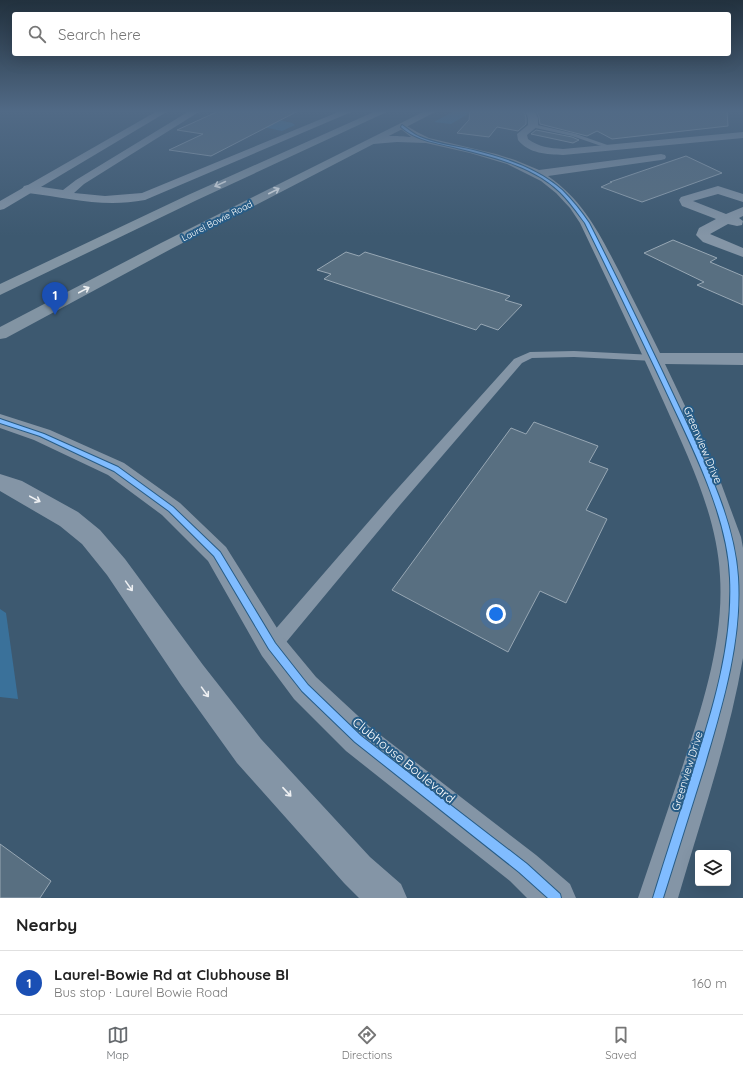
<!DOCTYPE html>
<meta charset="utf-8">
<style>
:root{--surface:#fff;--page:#f6f6f6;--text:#222;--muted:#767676;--line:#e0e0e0;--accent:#676b6f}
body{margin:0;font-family:Quicksand,sans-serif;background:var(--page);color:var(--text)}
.controls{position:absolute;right:12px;bottom:12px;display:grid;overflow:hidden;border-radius:4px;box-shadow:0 4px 16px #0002}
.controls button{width:36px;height:36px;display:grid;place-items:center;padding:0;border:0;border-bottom:1px solid var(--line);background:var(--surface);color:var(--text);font:20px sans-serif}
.you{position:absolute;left:496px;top:614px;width:14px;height:14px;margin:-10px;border:3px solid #fff;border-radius:50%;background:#1a73e8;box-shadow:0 0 0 6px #1a73e833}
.badge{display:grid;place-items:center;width:26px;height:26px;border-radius:50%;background:var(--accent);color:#fff;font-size:13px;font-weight:700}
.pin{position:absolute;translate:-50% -33px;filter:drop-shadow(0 1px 2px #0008)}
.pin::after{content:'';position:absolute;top:21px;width:14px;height:12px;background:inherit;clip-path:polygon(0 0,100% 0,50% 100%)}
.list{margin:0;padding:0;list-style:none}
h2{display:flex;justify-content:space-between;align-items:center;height:52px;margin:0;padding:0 16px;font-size:17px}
h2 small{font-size:13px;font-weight:400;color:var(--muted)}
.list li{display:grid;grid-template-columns:26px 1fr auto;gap:12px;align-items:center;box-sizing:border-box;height:64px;padding:0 16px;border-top:1px solid var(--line)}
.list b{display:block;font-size:15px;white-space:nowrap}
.list p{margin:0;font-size:13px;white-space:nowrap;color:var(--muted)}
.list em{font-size:13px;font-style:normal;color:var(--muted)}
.icon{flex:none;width:22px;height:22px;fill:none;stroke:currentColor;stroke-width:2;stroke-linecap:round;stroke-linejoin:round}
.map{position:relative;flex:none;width:743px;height:898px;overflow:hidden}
.search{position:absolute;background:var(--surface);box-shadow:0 4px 16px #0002;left:12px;right:12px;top:12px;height:44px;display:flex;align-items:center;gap:10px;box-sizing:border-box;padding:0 14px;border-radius:4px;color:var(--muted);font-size:15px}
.sheet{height:116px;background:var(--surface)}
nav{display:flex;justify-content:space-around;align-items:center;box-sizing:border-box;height:56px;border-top:1px solid var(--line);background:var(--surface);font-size:11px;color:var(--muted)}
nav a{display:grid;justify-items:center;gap:2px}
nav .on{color:var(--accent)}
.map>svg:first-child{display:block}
.green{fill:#3a719a}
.building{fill:#586f81;stroke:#97a7b4}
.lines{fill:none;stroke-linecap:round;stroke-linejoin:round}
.service{fill:#8495a6;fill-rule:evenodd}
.minor{fill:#8495a6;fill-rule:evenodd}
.tertiary{fill:#8495a6;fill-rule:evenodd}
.primary{fill:#8294a3;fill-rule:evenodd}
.cycleway-casing{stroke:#275c86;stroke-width:2}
.cycleway{fill:#80bcff;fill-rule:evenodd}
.oneway{stroke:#eceff1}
.oneway2{stroke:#edeff2}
.labels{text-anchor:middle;stroke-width:4;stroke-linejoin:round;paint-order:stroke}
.far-street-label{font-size:9px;fill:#fff;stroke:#275c86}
.street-label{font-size:11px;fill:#fff;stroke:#275c86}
.near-street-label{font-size:13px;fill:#fff;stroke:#275c86}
</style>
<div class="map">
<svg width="743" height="898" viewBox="0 0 743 898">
<rect width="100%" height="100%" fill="#3d5970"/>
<g class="green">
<path d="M456 110H475L451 124 434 122Z"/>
<path d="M271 118 292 123 295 125 282 131 250 124Z"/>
<path d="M0 609 6 613 18 699 0 697Z"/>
</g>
<g class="building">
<path d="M221 110H300L211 156 169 150 203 134 177 130Z"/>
<path d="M470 110H524L526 118V124L518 131 497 127 489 137 457 133 469 120Z"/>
<path d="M536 110H727L728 126 612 139 597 131 587 136 540 124 539 117Z"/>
<path d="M536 130 572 137 579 140 573 143 531 134Z"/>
<path d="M686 156 722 173 642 202 601 187 612 182H610Z"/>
<path d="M673 240 717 258 710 262 743 276V305L697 285 704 282 644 253Z"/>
<path d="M346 252 359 256 365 252 510 296 505 300 522 305 498 330 481 324 476 330 324 279 331 274 317 270Z"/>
<path d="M534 422 598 446 589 462 608 469 586 510 607 519 566 603 540 591 508 652 392 590 511 428 526 434Z"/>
<path d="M0 844 51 881 40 898H0Z"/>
</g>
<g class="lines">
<g class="service">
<path d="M533 124 576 134 616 148 613 150 572 136 531 127V125Z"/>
<path d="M574 351 654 355 659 358 654 361 574 357 532 358 522 363 400 505 278 652 272 654 266 652 263 646 266 640 390 497 514 359 530 352Z"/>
</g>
<g class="minor">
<path d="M191 110H202L84 184 74 193 105 196 142 193 343 110H356L145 200C103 208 69 198 28 193L24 192 22 189 24 186 28 185 63 190 76 180Z"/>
<path d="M525 110H534L538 118V126L527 135 528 139C539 147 549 148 563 149L743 132V138L563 155C547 154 529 154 518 140L517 134 528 125V118Z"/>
<path d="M402 123 417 132 429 138 496 154 515 160 539 170 661 154 665 155 666 157 665 159 661 160 548 176C585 202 600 235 620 273 633 300 647 326 660 353H743V365L665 364 718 475 741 537 743 548V658C729 739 701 819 678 898H638C653 854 668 809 683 765 703 704 724 640 720 576 717 516 689 459 665 405 638 344 609 284 580 223L570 208 556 193 541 181 507 164 470 153 426 143 397 142 373 144 368 141C374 134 401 136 411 137L397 126Z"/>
<path d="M718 186 743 194V202L718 194 693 201 726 214 743 207V216L739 218 743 221 742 225 737 226 728 224 710 234 743 248V257L703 242 696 235 699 228 716 219 682 206 679 200 681 197Z"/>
<path d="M0 414 50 430 124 463 180 503 226 547 282 636 316 677 370 727 536 855 570 884 576 898H527L510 881 346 751 294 699 262 656 208 561 162 515 108 475 34 440 0 428Z"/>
<path d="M0 474 22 481 78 512 100 530 125 559 203 665 261 739 370 857 401 884 407 898H359L344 883 237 763 181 685 107 575 82 544 60 526 0 491Z"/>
</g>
<path class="tertiary" d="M159 110H170L4 209 0 210V201Z"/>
<g class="primary">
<path d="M378 110H391L197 200 0 295V284L188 195Z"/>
<path d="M427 110H439L171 249 6 338 0 339V327L161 243Z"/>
</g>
<g class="cycleway-casing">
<g id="cycleway">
<path d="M402 125C408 129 413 134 420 137 437 144 456 146 473 150 505 158 537 168 562 190 572 200 581 211 589 223 620 284 650 345 679 407 704 460 734 518 738 577 742 640 723 703 705 764 691 809 677 853 663 898H653C666 855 681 811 694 768 714 706 733 643 730 578 728 521 698 459 674 408 645 346 615 284 585 223 577 212 570 202 560 192 533 166 493 157 457 148 437 143 417 141 401 127Z"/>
<path d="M0 419 44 434 118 467 173 507 220 552 275 643 308 685 361 736 527 864 560 894 561 898H548L519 872 355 742 302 691 269 649 214 556 169 511 114 471 40 436 0 423Z"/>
</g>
</g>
<use href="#cycleway" class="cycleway"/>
</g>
<defs><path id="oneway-shaft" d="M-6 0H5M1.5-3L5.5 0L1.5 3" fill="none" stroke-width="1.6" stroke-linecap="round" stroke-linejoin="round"/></defs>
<g class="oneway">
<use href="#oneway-shaft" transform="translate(220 184) rotate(155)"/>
<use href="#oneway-shaft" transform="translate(274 191) rotate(-27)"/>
<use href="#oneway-shaft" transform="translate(84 290) rotate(-28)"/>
</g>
<g class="oneway2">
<use href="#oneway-shaft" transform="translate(35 499) rotate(28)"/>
<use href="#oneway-shaft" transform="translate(129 586) rotate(55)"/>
<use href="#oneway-shaft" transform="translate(205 692) rotate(54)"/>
<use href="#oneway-shaft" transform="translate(287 792) rotate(47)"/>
</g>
<linearGradient id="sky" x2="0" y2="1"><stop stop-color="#22313e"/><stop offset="0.47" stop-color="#516a86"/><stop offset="1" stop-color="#516a86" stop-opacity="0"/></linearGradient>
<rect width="743" height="236" fill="url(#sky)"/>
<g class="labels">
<g class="far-street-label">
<text transform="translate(217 221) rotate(-27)" y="3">Laurel Bowie Road</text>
</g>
<g class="street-label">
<text transform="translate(703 445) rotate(67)" y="4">Greenview Drive</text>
<text transform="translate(687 771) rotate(-73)" y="4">Greenview Drive</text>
</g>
<g class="near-street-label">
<text transform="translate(404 760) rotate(39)" y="5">Clubhouse Boulevard</text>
</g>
</g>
</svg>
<div class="controls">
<button><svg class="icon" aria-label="layers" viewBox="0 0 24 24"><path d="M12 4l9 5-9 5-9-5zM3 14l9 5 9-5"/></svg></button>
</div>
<div class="you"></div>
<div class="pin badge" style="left:55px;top:315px;background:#1a4fb4">1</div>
<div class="search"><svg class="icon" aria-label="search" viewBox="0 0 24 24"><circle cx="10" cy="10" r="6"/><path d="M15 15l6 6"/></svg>Search here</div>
</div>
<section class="sheet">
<h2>Nearby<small></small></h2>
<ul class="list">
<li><span class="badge" style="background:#1a4fb4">1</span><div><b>Laurel-Bowie Rd at Clubhouse Bl</b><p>Bus stop · Laurel Bowie Road</p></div><em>160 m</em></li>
</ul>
</section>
<nav>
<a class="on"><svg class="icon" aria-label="map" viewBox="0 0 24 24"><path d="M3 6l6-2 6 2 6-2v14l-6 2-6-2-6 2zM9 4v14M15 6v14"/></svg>Map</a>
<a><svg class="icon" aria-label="directions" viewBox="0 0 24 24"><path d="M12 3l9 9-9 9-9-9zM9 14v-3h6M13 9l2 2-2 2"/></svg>Directions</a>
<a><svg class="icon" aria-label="saved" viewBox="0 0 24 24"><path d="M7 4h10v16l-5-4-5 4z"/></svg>Saved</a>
</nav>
